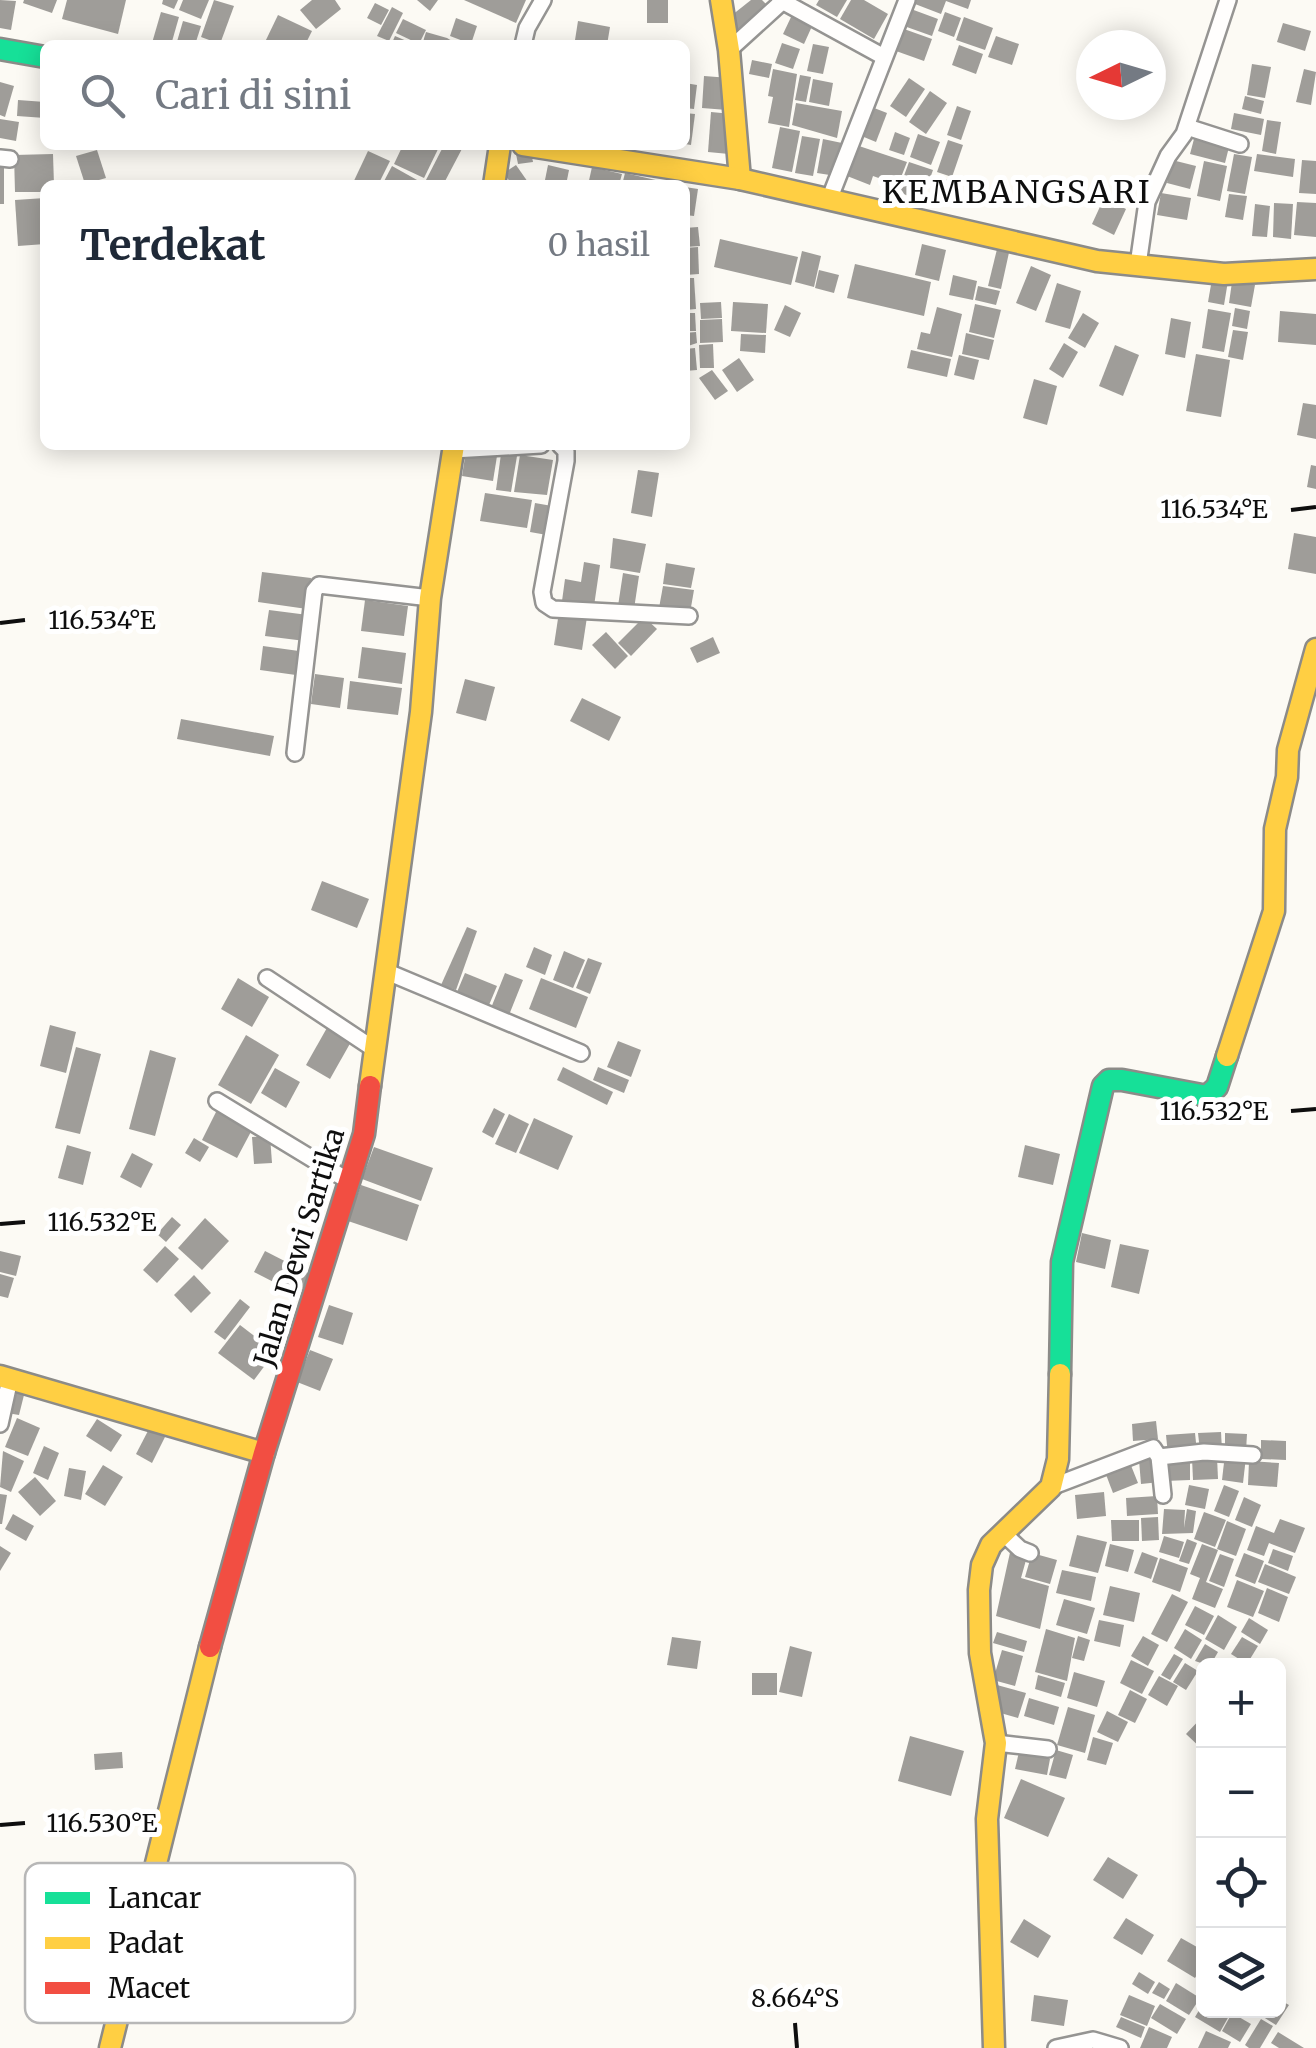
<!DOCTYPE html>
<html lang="id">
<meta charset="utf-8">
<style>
:root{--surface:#fff;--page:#f2f2f3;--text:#1f2937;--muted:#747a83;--line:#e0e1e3}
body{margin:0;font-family:Merriweather,serif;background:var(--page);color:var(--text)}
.controls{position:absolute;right:30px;bottom:30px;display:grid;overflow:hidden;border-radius:15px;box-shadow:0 5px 25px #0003}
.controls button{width:90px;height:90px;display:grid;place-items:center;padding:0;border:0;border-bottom:2px solid var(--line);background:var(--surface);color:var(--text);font:50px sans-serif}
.compass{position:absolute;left:1076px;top:30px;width:90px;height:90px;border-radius:50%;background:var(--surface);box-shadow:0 5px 25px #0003;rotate:265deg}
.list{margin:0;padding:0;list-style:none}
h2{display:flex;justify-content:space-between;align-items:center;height:130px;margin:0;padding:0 40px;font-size:42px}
h2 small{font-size:32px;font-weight:400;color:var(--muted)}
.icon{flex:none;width:55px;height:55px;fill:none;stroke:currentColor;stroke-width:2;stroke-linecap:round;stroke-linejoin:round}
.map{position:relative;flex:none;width:1316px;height:2048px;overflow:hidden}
.search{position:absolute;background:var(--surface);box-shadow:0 5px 25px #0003;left:40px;top:40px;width:650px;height:110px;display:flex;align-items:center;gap:25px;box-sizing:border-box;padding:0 35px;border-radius:15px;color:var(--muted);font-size:38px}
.panel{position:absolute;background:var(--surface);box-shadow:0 5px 25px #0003;left:40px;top:180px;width:650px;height:270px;border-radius:15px}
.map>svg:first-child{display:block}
.building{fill:#9f9d99}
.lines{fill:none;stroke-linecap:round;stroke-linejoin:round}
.street-casing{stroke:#959492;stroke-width:20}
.fast-casing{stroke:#8c8b88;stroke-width:25}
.slow-casing{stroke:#8c8b88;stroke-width:25}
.jam-casing{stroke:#8c8b88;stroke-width:25}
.street{stroke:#fffefd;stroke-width:15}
.fast{stroke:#16e098;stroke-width:20}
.slow{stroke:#ffcf43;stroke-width:20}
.jam{stroke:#f24e42;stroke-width:20}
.ticks{fill:none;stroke:#0e0e0e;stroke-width:4}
.labels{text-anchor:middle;stroke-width:10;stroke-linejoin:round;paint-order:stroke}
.street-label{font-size:28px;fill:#0e0e0e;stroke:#fff}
.quarter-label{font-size:32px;letter-spacing:2.5px;fill:#0e0e0e;stroke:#fff}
.key{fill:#fff;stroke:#b7b7b7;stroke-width:2.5}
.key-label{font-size:28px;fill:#0e0e0e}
.ticks-label{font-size:25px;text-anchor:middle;fill:#0e0e0e;stroke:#fff;stroke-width:10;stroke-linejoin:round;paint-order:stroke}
</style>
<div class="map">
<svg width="1316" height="2048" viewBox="0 0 1316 2048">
<rect width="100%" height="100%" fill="#fcfaf4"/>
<g class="building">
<path d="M0 0 16 1 11 30 0 28Z"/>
<path d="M24 0H57L52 13 23 3Z"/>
<path d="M67 0H126L118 34 62 19Z"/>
<path d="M163 0H178L174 9 162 4Z"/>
<path d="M183 0H209L201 19 179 10Z"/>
<path d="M214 0 234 6 220 44 201 37Z"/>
<path d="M312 0H335L341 9 316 29 300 10Z"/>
<path d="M417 0H438L430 11Z"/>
<path d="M464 0H526L516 23Z"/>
<rect x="647" y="0" width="21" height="23"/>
<path d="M751 0H762L768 6 742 34 727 19Z"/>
<path d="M819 0H847L837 17 816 5Z"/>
<path d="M851 0H864L888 14 874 39 840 19Z"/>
<path d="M917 0H971L968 9 946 1 941 14 915 4Z"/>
<path d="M375 3 389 10 381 25 367 18Z"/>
<path d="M392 7 403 13 389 41 377 36Z"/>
<path d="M911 9 938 19 932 36 904 26Z"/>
<path d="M161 12 179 17 171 45 152 43Z"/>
<path d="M945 12 961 18 954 37 938 31Z"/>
<path d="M278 15 312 31 305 45H272L265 42Z"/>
<path d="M792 15 813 24 804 44 783 34Z"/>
<path d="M964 17 993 28 985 50 956 40Z"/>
<path d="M456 18 477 26 471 44 450 36Z"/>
<path d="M403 19 426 30 419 44 396 33Z"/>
<path d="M183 21 201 26 195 45H176Z"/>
<path d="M578 21 610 27 607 45 575 40Z"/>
<path d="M1283 23 1311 31 1305 51 1277 42Z"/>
<path d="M904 29 932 39 924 61 896 51Z"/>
<path d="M426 32 447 38 459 45H422Z"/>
<path d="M395 36 416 45H391Z"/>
<path d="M996 36 1019 44 1012 65 988 57Z"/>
<path d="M782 43 800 49 793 69 775 63Z"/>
<path d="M813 44 829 47 823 74 807 71Z"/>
<path d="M959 45 983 54 976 74 952 65Z"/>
<path d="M752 60 772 64 769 78 749 74Z"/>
<path d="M1252 64 1271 67 1265 98 1247 95Z"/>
<path d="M773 69 797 74 789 127 768 123 773 97 768 96Z"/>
<path d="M1304 69 1316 72 1311 105 1296 102Z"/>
<path d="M800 75 811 77 806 102 795 100Z"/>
<path d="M704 76 730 78 727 110 702 108Z"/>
<path d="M909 78 925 89 906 117 890 106Z"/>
<path d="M813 79 833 83 829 106 809 102Z"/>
<path d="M0 82 14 86 5 117 0 115Z"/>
<path d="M685 83 697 85 694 109 685 108Z"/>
<path d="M930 91 947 103 926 134 909 122Z"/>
<path d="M1245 96 1264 101 1261 114 1242 109Z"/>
<path d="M18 100 45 102V118L17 116Z"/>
<path d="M796 103 842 111 837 138 792 125Z"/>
<path d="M869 106 887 113 876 142 859 135Z"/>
<path d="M957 106 971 111 961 140 947 135Z"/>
<path d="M711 112 732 114 729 154 708 152Z"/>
<path d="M685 113 695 114 691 145 685 144Z"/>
<path d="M1234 113 1264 119 1261 135 1231 129Z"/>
<path d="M0 119 19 122 16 141 0 138Z"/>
<path d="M1267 120 1281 122 1276 154 1262 151Z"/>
<path d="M780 127 800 131 792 172 772 168Z"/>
<path d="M895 132 910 138 904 155 889 150Z"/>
<path d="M918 134 940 142 931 165 910 157Z"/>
<path d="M802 136 820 139 813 176 795 173Z"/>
<path d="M823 139 842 143 836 176 817 173Z"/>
<path d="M1194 139 1229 147 1225 163 1190 154Z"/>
<path d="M948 140 963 145 952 177 937 172Z"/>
<path d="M853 144 907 162 898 185 873 176 870 185 842 174Z"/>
<path d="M403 145H440L424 178 394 164Z"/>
<path d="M444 145H464L443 185H434L426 180Z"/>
<path d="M97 150 106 178 85 184 76 156Z"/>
<path d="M368 151 390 161 378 185H352Z"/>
<path d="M531 152 533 162 518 164 516 154Z"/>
<path d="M53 154 54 185H45V192H15L14 155Z"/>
<path d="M1234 154 1252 157 1245 194 1227 191Z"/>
<path d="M1257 154 1295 159 1293 177 1254 171Z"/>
<path d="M1172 160 1196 166 1190 189 1167 183Z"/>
<path d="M1302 160 1316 161V194L1299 193Z"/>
<path d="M1204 161 1227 166 1220 201 1197 196Z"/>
<path d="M909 162 933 170 922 201 898 192Z"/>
<rect x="0" y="163" width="4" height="41"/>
<path d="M516 165 530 185H512L504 173Z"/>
<path d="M548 165 569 170 566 185H544Z"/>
<path d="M392 166 426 185H382Z"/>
<path d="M592 167 622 174 619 185H588Z"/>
<path d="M625 173 660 181 666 185H622Z"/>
<path d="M937 176 953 182 945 206 928 200Z"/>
<path d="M685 187 698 189 694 216 685 215Z"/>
<path d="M1161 193 1191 198 1187 220 1157 215Z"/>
<path d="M1229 194 1247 196 1243 220 1225 217Z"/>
<path d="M45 198V244L18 246 15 200Z"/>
<path d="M1104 198 1126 209 1114 235 1092 224Z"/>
<path d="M1297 202 1316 203V237L1294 235Z"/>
<path d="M1274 203 1293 204 1291 239 1273 237Z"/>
<path d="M1255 204 1270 206 1267 237 1252 236Z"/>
<path d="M698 227 700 246 685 247V228Z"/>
<path d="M720 239 798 257 791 285 714 267Z"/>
<path d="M922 244 946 250 939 281 915 275Z"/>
<path d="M998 245 1010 248 1001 289 988 286Z"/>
<path d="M698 247 699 274 685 275V248Z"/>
<path d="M802 251 821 256 814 287 795 282Z"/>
<path d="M855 264 931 282 924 316 847 298Z"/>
<path d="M1031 266 1051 275 1036 311 1016 303Z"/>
<path d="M819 270 839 275 834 293 815 288Z"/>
<path d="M953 275 977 281 973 300 949 295Z"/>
<path d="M685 278H694L696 309 685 310Z"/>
<path d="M1212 279 1228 281 1224 305 1208 302Z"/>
<path d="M1232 282 1255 285 1251 307 1229 303Z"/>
<path d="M1057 283 1081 291 1070 329 1045 322Z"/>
<path d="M978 286 1000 291 996 305 975 300Z"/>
<path d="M721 302 722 318 701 319 700 303Z"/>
<path d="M733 302 768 304 766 333 731 331Z"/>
<path d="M975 304 1001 310 994 338 969 332Z"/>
<path d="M785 305 801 313 790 337 774 330Z"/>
<path d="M937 307 962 314 952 357 917 349 921 332 930 334Z"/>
<path d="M1235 308 1250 311 1247 329 1232 326Z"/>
<path d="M1208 309 1231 313 1224 352 1202 348Z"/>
<path d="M1280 311 1316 314V345L1278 342Z"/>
<path d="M685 313H695L696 331H685Z"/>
<path d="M1083 313 1099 323 1085 348 1068 338Z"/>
<path d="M1171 318 1191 322 1185 358 1165 354Z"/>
<path d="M722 319 723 342 700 343V320Z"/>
<path d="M1233 330 1248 332 1243 360 1228 357Z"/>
<path d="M696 332 697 343 685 347V333Z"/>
<path d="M966 333 994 340 989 360 962 354Z"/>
<path d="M741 334 766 335 765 353 740 351Z"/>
<path d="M1064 343 1078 352 1063 378 1049 369Z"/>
<path d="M713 344 714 368H700L699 345Z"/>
<path d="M1115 345 1139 355 1123 396 1099 386Z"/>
<path d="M695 348 697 370 685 371V349Z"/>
<path d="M911 350 951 359 947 377 907 368Z"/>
<path d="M1196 354 1230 360 1221 417 1186 411Z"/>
<path d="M959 355 979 360 974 380 954 375Z"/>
<path d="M739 358 754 380 737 392 722 370Z"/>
<path d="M712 370 728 391 715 400 699 378Z"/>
<path d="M1034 379 1057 386 1047 425 1023 418Z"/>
<path d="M1303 403 1316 405V439L1297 435Z"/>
<path d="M466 451 497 456 493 481 462 476Z"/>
<path d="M501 454 517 456 511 492 496 490Z"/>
<path d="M520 455 553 460 547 495 514 492Z"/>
<path d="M1311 465 1316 466V489L1307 487Z"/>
<path d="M638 470 659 473 652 517 631 513Z"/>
<path d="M485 493 532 500 527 528 480 521Z"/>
<path d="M535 503 552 506 547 535 530 532Z"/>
<path d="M1294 533 1316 537V574L1288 569Z"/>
<path d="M613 538 646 544 640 573 610 568Z"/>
<path d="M584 562 600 565 594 606 562 601 565 579 581 582Z"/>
<path d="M666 563 695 568 691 588 663 584Z"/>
<path d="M262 572 311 578 307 609 258 602Z"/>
<path d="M623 573 639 576 634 609 618 606Z"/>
<path d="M663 586 694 590 690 613 659 608Z"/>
<path d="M365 600 408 606 404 636 361 631Z"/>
<path d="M269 610 308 615 305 641 265 636Z"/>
<path d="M559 612 587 617 582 650 554 645Z"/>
<path d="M644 617 657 629 631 656 618 643Z"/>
<path d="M606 632 628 656 615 669 592 645Z"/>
<path d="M713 637 720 653 697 663 690 648Z"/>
<path d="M263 646 306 652 303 676 260 670Z"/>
<path d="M362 647 406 653 402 684 358 678Z"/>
<path d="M315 674 344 678 340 708 311 704Z"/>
<path d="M465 679 495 687 486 721 456 713Z"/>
<path d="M350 681 402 688 398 715 347 709Z"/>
<path d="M582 698 621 717 609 741 570 721Z"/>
<path d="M181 719 274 736 270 756 177 739Z"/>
<path d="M322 881 369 899 357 928 311 910Z"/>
<path d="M467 927 477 931 456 990 441 985Z"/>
<path d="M534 947 552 955 545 975 526 967Z"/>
<path d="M564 951 585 960 573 988 553 980Z"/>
<path d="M588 958 602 963 590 994 576 988Z"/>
<path d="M465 973 497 986 489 1005 457 992Z"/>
<path d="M505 973 523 980 509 1015 491 1008Z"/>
<path d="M238 978 269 997 252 1027 221 1009Z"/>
<path d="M541 978 588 997 576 1028 529 1009Z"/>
<path d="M50 1025 76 1032 66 1073 40 1066Z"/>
<path d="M328 1026 352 1040 330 1079 306 1065Z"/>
<path d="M246 1035 279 1055 251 1104 218 1085Z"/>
<path d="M618 1041 641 1050 631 1077 607 1067Z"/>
<path d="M76 1047 101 1054 80 1134 55 1128Z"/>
<path d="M150 1050 176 1058 155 1136 129 1129Z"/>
<path d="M563 1067 613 1092 607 1105 557 1080Z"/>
<path d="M598 1067 629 1080 624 1093 593 1080Z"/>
<path d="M275 1068 300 1082 286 1108 261 1093Z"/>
<path d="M218 1108 254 1126 237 1158 202 1140Z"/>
<path d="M494 1108 505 1114 493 1138 482 1132Z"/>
<path d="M509 1114 529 1124 516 1153 495 1144Z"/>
<path d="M534 1118 573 1136 558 1170 519 1153Z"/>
<path d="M270 1136 272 1163 254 1164 252 1137Z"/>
<path d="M194 1138 209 1147 200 1162 185 1153Z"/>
<path d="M67 1145 91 1152 83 1185 58 1178Z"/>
<path d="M1025 1145 1060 1154 1053 1185 1018 1177Z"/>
<path d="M374 1147 433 1168 421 1201 362 1179Z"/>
<path d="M132 1153 153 1164 141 1188 120 1177Z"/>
<path d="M361 1185 419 1205 407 1241 348 1221Z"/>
<path d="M172 1217 181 1225 166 1242 157 1234Z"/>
<path d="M205 1218 229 1241 202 1270 178 1248Z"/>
<path d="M1082 1233 1111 1240 1105 1269 1076 1262Z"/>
<path d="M1120 1244 1149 1250 1139 1294 1111 1287Z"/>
<path d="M165 1246 179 1259 157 1283 143 1270Z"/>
<path d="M0 1251 21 1256 16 1276 0 1272Z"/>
<path d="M265 1251 310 1274 299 1295 254 1272Z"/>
<path d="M0 1274 14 1278 8 1298 0 1296Z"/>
<path d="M194 1275 211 1293 191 1313 174 1295Z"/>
<path d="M240 1299 250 1307 225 1340 214 1332Z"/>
<path d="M329 1305 353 1313 343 1345 318 1337Z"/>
<path d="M240 1325 275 1352 254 1380 218 1353Z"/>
<path d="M310 1350 333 1359 320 1391 297 1382Z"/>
<path d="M12 1392 24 1395 19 1415 7 1413Z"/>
<path d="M17 1418 40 1428 28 1456 5 1447Z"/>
<path d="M97 1419 122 1435 111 1452 86 1436Z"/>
<path d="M1156 1421 1158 1439 1133 1441 1132 1424Z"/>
<path d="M150 1427 166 1435 152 1463 136 1454Z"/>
<path d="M1221 1432 1222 1450 1200 1451 1198 1433Z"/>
<path d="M1195 1433 1197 1452 1168 1455 1166 1435Z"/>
<path d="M1225 1433 1247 1434 1246 1451 1225 1450Z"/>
<path d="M1261 1440 1286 1441V1460L1261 1459Z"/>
<path d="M44 1446 59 1453 48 1480 33 1473Z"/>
<path d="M3 1451 24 1461 11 1492 0 1487Z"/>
<path d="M1225 1454 1246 1457 1243 1483 1222 1480Z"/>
<path d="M1217 1457 1218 1479 1193 1480 1192 1458Z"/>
<path d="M1158 1459 1160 1482 1141 1484 1139 1460Z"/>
<path d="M1165 1461H1190V1480L1165 1481Z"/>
<path d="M1249 1461 1279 1463 1277 1487 1248 1485Z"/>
<path d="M1130 1463 1138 1483 1113 1493 1105 1472Z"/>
<path d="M103 1465 123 1477 105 1506 85 1494Z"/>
<path d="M69 1468 86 1471 81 1500 64 1496Z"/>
<path d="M35 1477 56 1501 40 1516 18 1492Z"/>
<path d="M1189 1485 1209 1489 1205 1509 1185 1505Z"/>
<path d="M1224 1485 1239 1491 1229 1517 1214 1511Z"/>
<path d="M1104 1492 1106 1516 1077 1519 1075 1495Z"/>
<path d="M0 1494 7 1495 2 1524H0Z"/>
<path d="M1157 1496 1158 1514 1127 1516 1126 1498Z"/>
<path d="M1244 1497 1261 1505 1252 1527 1235 1520Z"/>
<path d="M1164 1509 1185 1510 1184 1528 1187 1509 1196 1511 1193 1533 1162 1534Z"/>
<path d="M1204 1512 1226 1520 1215 1547 1194 1539Z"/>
<path d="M13 1514 34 1526 26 1541 5 1529Z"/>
<path d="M1158 1517 1159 1540 1142 1541 1141 1518Z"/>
<path d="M1280 1519 1305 1528 1295 1553 1269 1543 1264 1556 1247 1550 1256 1526 1274 1533Z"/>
<path d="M1111 1520H1139V1541H1112Z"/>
<path d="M1227 1521 1246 1529 1236 1556 1217 1549Z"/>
<path d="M1077 1535 1107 1542 1098 1573 1069 1566Z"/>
<path d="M1164 1536 1184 1542 1179 1558 1159 1552Z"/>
<path d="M1187 1539 1197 1543 1189 1564 1179 1561Z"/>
<path d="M1110 1544 1134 1550 1128 1572 1105 1566Z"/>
<path d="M1202 1544 1218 1550 1206 1582 1223 1589 1215 1608 1192 1599 1200 1578 1190 1574Z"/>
<path d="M0 1546 11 1553 0 1571Z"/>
<path d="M1011 1548 1028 1553 1021 1578 1049 1586 1040 1629 996 1616Z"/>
<path d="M1273 1549 1293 1556 1288 1571 1268 1563Z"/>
<path d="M1142 1552 1158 1558 1151 1579 1134 1573Z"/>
<path d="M1032 1553 1057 1560 1050 1584 1025 1577Z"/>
<path d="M1244 1553 1264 1561 1255 1584 1235 1576Z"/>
<path d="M1220 1554 1234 1559 1224 1587 1209 1581Z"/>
<path d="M1160 1558 1188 1568 1180 1592 1152 1582Z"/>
<path d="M1265 1564 1296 1577 1289 1594 1258 1582Z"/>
<path d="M1062 1570 1096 1577 1091 1601 1056 1593Z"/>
<path d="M1237 1580 1264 1591 1253 1617 1227 1607Z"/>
<path d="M1110 1586 1140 1593 1134 1622 1103 1615Z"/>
<path d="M1267 1588 1288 1597 1279 1622 1258 1613Z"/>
<path d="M1172 1594 1188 1602 1167 1642 1151 1634Z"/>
<path d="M1064 1599 1095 1608 1087 1634 1056 1625Z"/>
<path d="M1195 1606 1214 1616 1204 1635 1185 1625Z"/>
<path d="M1218 1615 1237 1627 1224 1650 1205 1639Z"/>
<path d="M1249 1618 1268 1630 1260 1644 1241 1632Z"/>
<path d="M1099 1620 1124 1625 1120 1647 1094 1641Z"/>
<path d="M1046 1629 1075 1638 1067 1681 1035 1672Z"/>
<path d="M1185 1629 1202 1640 1191 1659 1174 1648Z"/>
<path d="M997 1632 1027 1641 1024 1652 993 1643Z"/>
<path d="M1078 1636 1090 1640 1084 1661 1072 1658Z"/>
<path d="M1143 1636 1159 1645 1148 1666 1131 1656Z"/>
<path d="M672 1637 701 1641 697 1669 667 1665Z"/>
<path d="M1242 1637 1258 1646 1247 1664 1231 1654Z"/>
<path d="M1205 1644 1218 1652 1210 1666 1195 1661Z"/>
<path d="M790 1646 812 1652 802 1697 779 1692Z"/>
<path d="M1002 1650 1023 1656 1015 1686 993 1680Z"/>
<path d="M1174 1654 1183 1659 1170 1680 1161 1675Z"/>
<path d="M1131 1660 1154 1671 1142 1694 1120 1683Z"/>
<path d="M1185 1663 1198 1671 1186 1690 1173 1682Z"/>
<path d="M1074 1672 1105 1681 1097 1707 1067 1698Z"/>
<rect x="752" y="1673" width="25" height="22"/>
<path d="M1038 1675 1065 1683 1061 1697 1035 1689Z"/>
<path d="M1159 1676 1178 1686 1167 1706 1148 1695Z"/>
<path d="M997 1685 1026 1693 1018 1718 990 1710Z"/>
<path d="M1130 1690 1147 1699 1135 1723 1118 1715Z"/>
<path d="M1029 1698 1059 1707 1054 1725 1024 1716Z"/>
<path d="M1068 1707 1095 1715 1085 1753 1057 1745Z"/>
<path d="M1107 1711 1128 1722 1118 1742 1097 1732Z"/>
<path d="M1204 1715V1751L1186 1734Z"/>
<path d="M910 1736 964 1751 951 1796 898 1781Z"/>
<path d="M1093 1737 1113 1743 1106 1765 1087 1760Z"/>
<path d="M1056 1750 1073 1755 1066 1779 1049 1775Z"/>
<path d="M122 1752 123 1768 95 1770 94 1754Z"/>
<path d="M1019 1752 1050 1759 1047 1775 1015 1769Z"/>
<path d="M1021 1779 1065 1798 1048 1837 1004 1818Z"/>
<path d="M1108 1857 1138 1875 1123 1899 1093 1880Z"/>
<path d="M1126 1918 1154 1935 1142 1955 1113 1938Z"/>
<path d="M1024 1919 1051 1936 1038 1958 1010 1942Z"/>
<path d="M1181 1938 1204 1951V1964L1195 1978 1167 1961Z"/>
<path d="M1139 1972 1155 1982 1148 1994 1132 1984Z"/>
<path d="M1159 1982 1170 1989 1164 1999 1152 1993Z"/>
<path d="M1176 1983 1200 1998 1189 2015 1166 2001Z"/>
<path d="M1034 1995 1068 2000 1064 2026 1031 2021Z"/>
<path d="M1129 1995 1155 2006 1147 2026 1120 2015Z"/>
<path d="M1278 1999 1289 2005 1276 2025 1252 2010H1278Z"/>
<path d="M1204 2002V2010H1219L1229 2016 1220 2032 1195 2017Z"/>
<path d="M1160 2004 1186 2019 1177 2034 1151 2018Z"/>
<path d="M1232 2013 1251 2024 1240 2042 1222 2031Z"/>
<path d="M1121 2017 1145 2027 1141 2038 1116 2027Z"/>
<path d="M1261 2019 1273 2026 1260 2048H1249L1245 2045Z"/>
<path d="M1149 2027 1172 2037 1167 2048H1140Z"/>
<path d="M1206 2031 1231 2042 1228 2048H1198Z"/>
<path d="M1278 2032 1304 2048H1279L1271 2043Z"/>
</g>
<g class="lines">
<g class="street-casing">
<g id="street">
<path d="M780 0 884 57"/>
<path d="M523 45 527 28 543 0"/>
<path d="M729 50 784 0"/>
<path d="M1187 127 1240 144"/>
<path d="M0 158 10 159"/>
<path d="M829 200 907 0"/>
<path d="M1138 265 1147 202 1168 156 1184 134 1228 0"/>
<path d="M560 445 566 451V461L542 592 544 603 553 609 689 616"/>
<path d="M453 450 541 445"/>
<path d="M295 753 314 591 319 585 430 598"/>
<path d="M385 971 581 1053"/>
<path d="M267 978 374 1049"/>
<path d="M217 1101 347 1180"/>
<path d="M0 1424 10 1379"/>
<path d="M1159 1457 1204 1452 1253 1455"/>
<path d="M1051 1487 1153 1448 1159 1457 1163 1495"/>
<path d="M1002 1532 1020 1549 1030 1553"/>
<path d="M996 1743 1048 1749"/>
<path d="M1056 2048 1093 2040 1120 2048"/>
</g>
</g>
<g class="fast-casing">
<g id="fast">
<path d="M0 49 45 57"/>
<path d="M1060 1374 1062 1262 1103 1086 1109 1080H1122L1207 1096 1217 1087 1227 1056"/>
</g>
</g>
<g class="slow-casing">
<g id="slow">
<path d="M721 0 729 50 740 179"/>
<path d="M523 145 740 179 1097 261 1224 274 1316 269"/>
<path d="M494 185 500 145"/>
<path d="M1227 1056 1274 911 1275 829 1287 777 1288 750 1316 649"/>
<path d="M370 1086 421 712 430 598 454 445"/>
<path d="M0 1376 264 1453"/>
<path d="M110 2048 210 1647"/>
<path d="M994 2048 987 1819 996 1743 980 1653 979 1590 982 1565 991 1545 1051 1487 1058 1459 1060 1374"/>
</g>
</g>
<g class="jam-casing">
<path id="jam" d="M210 1647 264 1453 364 1134 370 1086"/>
</g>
<use href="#street" class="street"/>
<use href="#fast" class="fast"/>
<use href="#slow" class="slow"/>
<use href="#jam" class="jam"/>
</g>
<path class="ticks" d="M1291 510 1316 507M0 623 25 620M1291 1111 1316 1109M0 1224 25 1222M0 1825 25 1823M795 2023 797 2048"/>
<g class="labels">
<g class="street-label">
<text transform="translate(299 1247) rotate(-73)" y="10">Jalan Dewi Sartika</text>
</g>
<g class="quarter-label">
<text x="1017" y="203">KEMBANGSARI</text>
</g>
</g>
<rect x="25" y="1863" width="330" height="160" rx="15" class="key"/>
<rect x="45" y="1892" width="45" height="12" fill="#16e098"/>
<rect x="45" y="1937" width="45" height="12" fill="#ffcf43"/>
<rect x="45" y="1982" width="45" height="12" fill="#f24e42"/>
<g class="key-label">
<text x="108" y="1908">Lancar</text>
<text x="108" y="1953">Padat</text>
<text x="108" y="1998">Macet</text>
</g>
<g class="ticks-label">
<text x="1214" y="518">116.534°E</text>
<text x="102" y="629">116.534°E</text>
<text x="1214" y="1120">116.532°E</text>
<text x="102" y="1231">116.532°E</text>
<text x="102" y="1832">116.530°E</text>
<text x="795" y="2007">8.664°S</text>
</g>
</svg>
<div class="controls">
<button>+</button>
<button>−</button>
<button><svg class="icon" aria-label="locate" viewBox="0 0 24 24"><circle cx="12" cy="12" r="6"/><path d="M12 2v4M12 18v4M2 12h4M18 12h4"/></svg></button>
<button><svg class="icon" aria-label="layers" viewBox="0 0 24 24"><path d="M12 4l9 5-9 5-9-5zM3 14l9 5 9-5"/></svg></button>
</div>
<svg class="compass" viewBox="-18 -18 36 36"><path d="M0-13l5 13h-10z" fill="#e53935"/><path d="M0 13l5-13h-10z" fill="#747a83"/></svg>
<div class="search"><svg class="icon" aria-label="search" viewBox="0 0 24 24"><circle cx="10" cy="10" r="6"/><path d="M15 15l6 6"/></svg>Cari di sini</div>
<section class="panel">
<h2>Terdekat<small>0 hasil</small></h2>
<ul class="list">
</ul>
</section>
</div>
